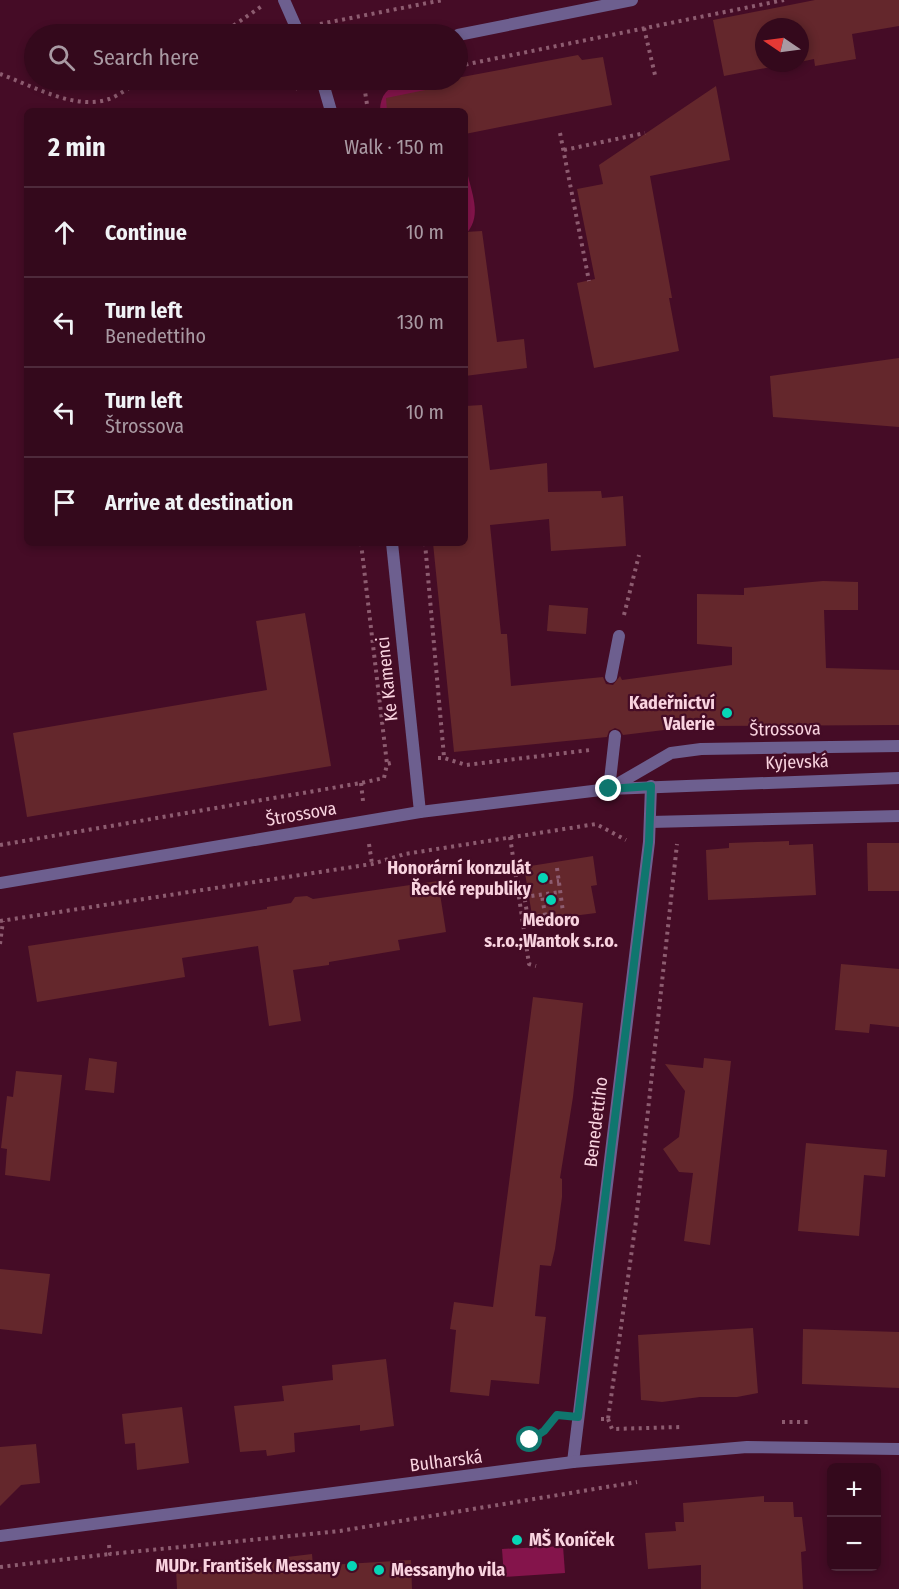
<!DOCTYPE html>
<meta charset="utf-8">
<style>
:root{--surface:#34091c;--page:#3f1729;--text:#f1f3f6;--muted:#a99aa3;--line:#4e2a3b}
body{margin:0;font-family:"Fira Sans Condensed",sans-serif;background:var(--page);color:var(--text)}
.controls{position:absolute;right:18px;bottom:18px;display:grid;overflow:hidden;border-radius:9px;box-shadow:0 3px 9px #0003}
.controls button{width:54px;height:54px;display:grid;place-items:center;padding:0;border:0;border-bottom:2px solid var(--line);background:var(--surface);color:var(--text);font:30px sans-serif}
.compass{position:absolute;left:755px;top:18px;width:54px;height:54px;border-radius:50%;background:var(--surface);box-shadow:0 3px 9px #0003;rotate:283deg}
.stop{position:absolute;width:18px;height:18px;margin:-14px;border:4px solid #0f766e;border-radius:50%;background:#fff}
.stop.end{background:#0f766e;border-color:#fff;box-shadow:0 2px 6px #0008}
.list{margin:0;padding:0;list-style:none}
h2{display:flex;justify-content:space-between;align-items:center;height:78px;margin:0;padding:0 24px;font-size:26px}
h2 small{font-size:20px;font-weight:400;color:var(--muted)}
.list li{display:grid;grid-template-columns:39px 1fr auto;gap:18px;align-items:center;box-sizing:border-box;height:90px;padding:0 24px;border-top:2px solid var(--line)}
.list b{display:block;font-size:22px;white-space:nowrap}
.list p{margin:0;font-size:20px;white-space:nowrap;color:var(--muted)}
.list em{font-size:20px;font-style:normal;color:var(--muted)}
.icon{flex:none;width:33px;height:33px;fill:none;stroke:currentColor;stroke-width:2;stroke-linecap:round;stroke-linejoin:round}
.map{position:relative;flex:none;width:899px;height:1589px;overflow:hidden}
.search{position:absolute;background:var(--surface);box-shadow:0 3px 9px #0003;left:24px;top:24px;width:444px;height:66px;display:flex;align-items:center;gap:15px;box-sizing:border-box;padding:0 21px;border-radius:33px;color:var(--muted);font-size:22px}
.panel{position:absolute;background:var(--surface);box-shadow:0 3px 9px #0003;left:24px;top:108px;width:444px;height:438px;border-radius:9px}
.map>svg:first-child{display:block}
.green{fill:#84144b}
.building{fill:#64272c}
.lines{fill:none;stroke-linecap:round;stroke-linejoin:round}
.path{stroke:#8d5c70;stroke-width:4;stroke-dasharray:3 4.5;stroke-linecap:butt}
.service{stroke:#6d5f8f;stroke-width:12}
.minor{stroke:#6d5f8f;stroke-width:12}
.tertiary{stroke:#6d5f8f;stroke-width:12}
.route{stroke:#0f766e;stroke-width:8}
.poi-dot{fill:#06d5b6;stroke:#450c26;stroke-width:2}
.labels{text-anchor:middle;stroke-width:4.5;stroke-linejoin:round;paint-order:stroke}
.street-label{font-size:18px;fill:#f9d3df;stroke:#450c26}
.poi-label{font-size:18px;font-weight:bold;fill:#f9d3df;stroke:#450c26;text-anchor:end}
</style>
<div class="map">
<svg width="899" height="1589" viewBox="0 0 899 1589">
<rect width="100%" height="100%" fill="#450c26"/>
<g class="green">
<path d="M402 82 417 84 425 90 428 111H380C380 95 388 87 402 82Z"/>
<path d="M468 176C473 197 482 218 465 235V177Z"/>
<path d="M563 1546 565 1573 504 1577 502 1549Z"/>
</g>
<g class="building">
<path d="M815 0H899V26L852 34 856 59 815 66 814 59 800 62V27H764V63H792L724 76 713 20Z"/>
<path d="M578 55 582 60 603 57 612 105 465 134V111H387L386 98 445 86 446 80Z"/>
<path d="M716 86 730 160 650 176 672 298H669L679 351 594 368 577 283 595 279 577 189 603 184 599 165Z"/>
<path d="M482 231 497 342 524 339 527 368 465 376V232Z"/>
<path d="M899 358V427L773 417 770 376Z"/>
<path d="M482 405 490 470 547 463 548 492 601 491 602 498 623 496 626 546 551 551 549 519 490 525 501 634H507L511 686 603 677 606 684 613 685 620 676 622 680 732 665V647L697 644V594L744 595V588L823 581 858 582V610H824L826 668 899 670V725L697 726 623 735 620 730 615 728 609 731 607 737 454 752 433 543H465V406Z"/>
<path d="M549 605 588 608 586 634 547 631Z"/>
<path d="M305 613 331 766 27 817 13 733 267 690 256 621Z"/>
<path d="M789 841V845L813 844 816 895 708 900 706 850 729 848V843Z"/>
<path d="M867 843H899V891H868Z"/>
<path d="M593 856 597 885 591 886 596 913 533 921 524 867Z"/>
<path d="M438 881 446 932 398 940 400 950 329 962V965L293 970 301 1021 269 1026 258 946 182 958 185 977 37 1002 28 946 267 909V907L291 903 295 897 307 896 313 899Z"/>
<path d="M841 964 899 969V1027L870 1024 869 1033 835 1030Z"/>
<path d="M533 997 583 1003 573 1097 560 1178 562 1179V1197L555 1249 551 1266 540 1265 535 1316 546 1317 539 1384 491 1380 489 1396 450 1392 456 1330 450 1329 454 1302 493 1307Z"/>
<path d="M89 1058 117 1062 114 1093 85 1090Z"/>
<path d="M704 1058 731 1061 710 1245 684 1241 693 1173 679 1172 663 1149 679 1137 685 1091 665 1064 703 1068Z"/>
<path d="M16 1071 62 1075 50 1181 5 1175 7 1149 1 1148 7 1096 13 1097Z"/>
<path d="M806 1143 887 1150 885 1177 864 1175 859 1236 798 1231Z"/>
<path d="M0 1269 50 1274 42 1334 0 1329Z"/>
<path d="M753 1328 758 1393 737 1397H700L662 1402 641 1400 638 1335Z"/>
<path d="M803 1329 899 1332V1388L802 1384Z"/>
<path d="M386 1359 394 1426 360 1431V1425L294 1433 295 1452 267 1456 266 1450 240 1452 234 1406 284 1401 282 1386 333 1380 332 1365Z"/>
<path d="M182 1407 189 1463 137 1470 135 1443 125 1444 122 1414Z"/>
<path d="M36 1444 40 1483 21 1485 0 1506V1447Z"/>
<path d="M764 1496V1502H793L794 1517H802L806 1551 801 1552 803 1589H701V1565L648 1569 645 1533 676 1531 675 1522H684L683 1503Z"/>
<path d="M312 1554 313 1566 411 1560 412 1589H177L176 1569 287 1560V1557Z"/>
</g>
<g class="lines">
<g class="path">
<path d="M320 24 443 0"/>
<path d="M644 28 655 75"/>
<path d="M221 34 262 6"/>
<path d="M458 66 784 0"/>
<path d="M0 74C31 85 75 111 109 99 120 95 131 86 141 80"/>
<path d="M294 80 298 90"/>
<path d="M360 80 364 85 368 111"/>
<path d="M347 88 390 80"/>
<path d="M560 133 589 281"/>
<path d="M564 150 645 133"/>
<path d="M361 543 387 764"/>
<path d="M425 543 444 757"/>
<path d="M624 615 639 555"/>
<path d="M438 758H444L466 765 590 750"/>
<path d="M361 783 363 801"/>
<path d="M510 837 529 964 536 966"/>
<path d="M369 844 372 864"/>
<path d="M0 845 361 783 384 778 387 764 391 763"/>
<path d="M557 868 563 912"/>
<path d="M517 883 522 882 527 913 522 914"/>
<path d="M542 883 559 881"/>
<path d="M524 897 560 892"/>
<path d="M537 916 545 915 542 895"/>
<path d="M0 921 372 864 405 854 596 824 626 840"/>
<path d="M524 925 542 922 541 916"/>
<path d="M0 944 3 921"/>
<path d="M601 1419H608L636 1221 677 844"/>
<path d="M608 1419 612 1429 681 1427"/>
<path d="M782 1422H810"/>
<path d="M518 1443C534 1439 543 1432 553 1420"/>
<path d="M109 1545 110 1554 340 1531 637 1482"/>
<path d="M0 1567 110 1554"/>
</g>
<g class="service">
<path d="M611 677 619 636"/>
<path d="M609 789 615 736"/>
</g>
<g class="minor">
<path d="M284 0 299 34"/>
<path d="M458 35 632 0"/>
<path d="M322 80 331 111"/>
<path d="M392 543 420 812"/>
<path d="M609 789 671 753 701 749 899 746"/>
<path d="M650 822 899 816"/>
<path d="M573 1462 649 842 651 786"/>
<path d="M0 1536 573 1462 747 1447 899 1449"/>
</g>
<path class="tertiary" d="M0 883 420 812 609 789 899 778"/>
</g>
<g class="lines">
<path class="route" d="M530 1440 544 1431 557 1415 578 1417 649 842 651 786 609 789"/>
</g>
<g class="poi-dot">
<circle cx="727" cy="713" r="6"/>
<circle cx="543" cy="878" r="6"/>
<circle cx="551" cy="900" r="6"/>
<circle cx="517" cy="1540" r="6"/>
<circle cx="352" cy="1566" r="6"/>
<circle cx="379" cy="1570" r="6"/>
</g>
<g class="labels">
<g class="street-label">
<text transform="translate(387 679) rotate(-96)" y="6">Ke Kamenci</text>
<text transform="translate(785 729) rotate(-1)" y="6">Štrossova</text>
<text transform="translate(797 762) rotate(-2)" y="6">Kyjevská</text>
<text transform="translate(301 814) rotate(-10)" y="6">Štrossova</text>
<text transform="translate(596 1122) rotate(-83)" y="6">Benedettiho</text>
<text transform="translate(446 1461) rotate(-7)" y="6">Bulharská</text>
</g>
<g class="poi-label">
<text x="715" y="709">Kadeřnictví<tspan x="715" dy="21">Valerie</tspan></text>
<text x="531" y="874">Honorární konzulát<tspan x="531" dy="21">Řecké republiky</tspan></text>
<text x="551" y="926" text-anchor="middle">Medoro<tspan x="551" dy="21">s.r.o.;Wantok s.r.o.</tspan></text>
<text x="529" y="1546" text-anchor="start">MŠ Koníček</text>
<text x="340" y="1572">MUDr. František Messany</text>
<text x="391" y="1576" text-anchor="start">Messanyho vila</text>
</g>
</g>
</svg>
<div class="controls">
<button>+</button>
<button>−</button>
</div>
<svg class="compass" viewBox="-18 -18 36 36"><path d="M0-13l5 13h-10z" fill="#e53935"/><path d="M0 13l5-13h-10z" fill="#a99aa3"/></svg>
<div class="stop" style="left:530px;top:1440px"></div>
<div class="stop end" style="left:609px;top:789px"></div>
<div class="search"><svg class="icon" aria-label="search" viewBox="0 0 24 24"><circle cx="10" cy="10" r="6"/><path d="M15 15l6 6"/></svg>Search here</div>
<section class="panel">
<h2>2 min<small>Walk · 150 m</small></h2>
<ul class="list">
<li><svg class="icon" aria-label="ahead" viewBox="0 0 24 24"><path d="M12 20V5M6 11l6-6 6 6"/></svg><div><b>Continue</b></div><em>10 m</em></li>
<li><svg class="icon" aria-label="left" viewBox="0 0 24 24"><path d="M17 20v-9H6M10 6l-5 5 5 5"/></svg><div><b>Turn left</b><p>Benedettiho</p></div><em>130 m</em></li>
<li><svg class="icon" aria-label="left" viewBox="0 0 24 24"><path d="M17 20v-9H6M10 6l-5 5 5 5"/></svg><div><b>Turn left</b><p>Štrossova</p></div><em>10 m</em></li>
<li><svg class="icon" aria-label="arrive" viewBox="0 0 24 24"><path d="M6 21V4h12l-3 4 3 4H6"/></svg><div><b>Arrive at destination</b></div></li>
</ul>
</section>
</div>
